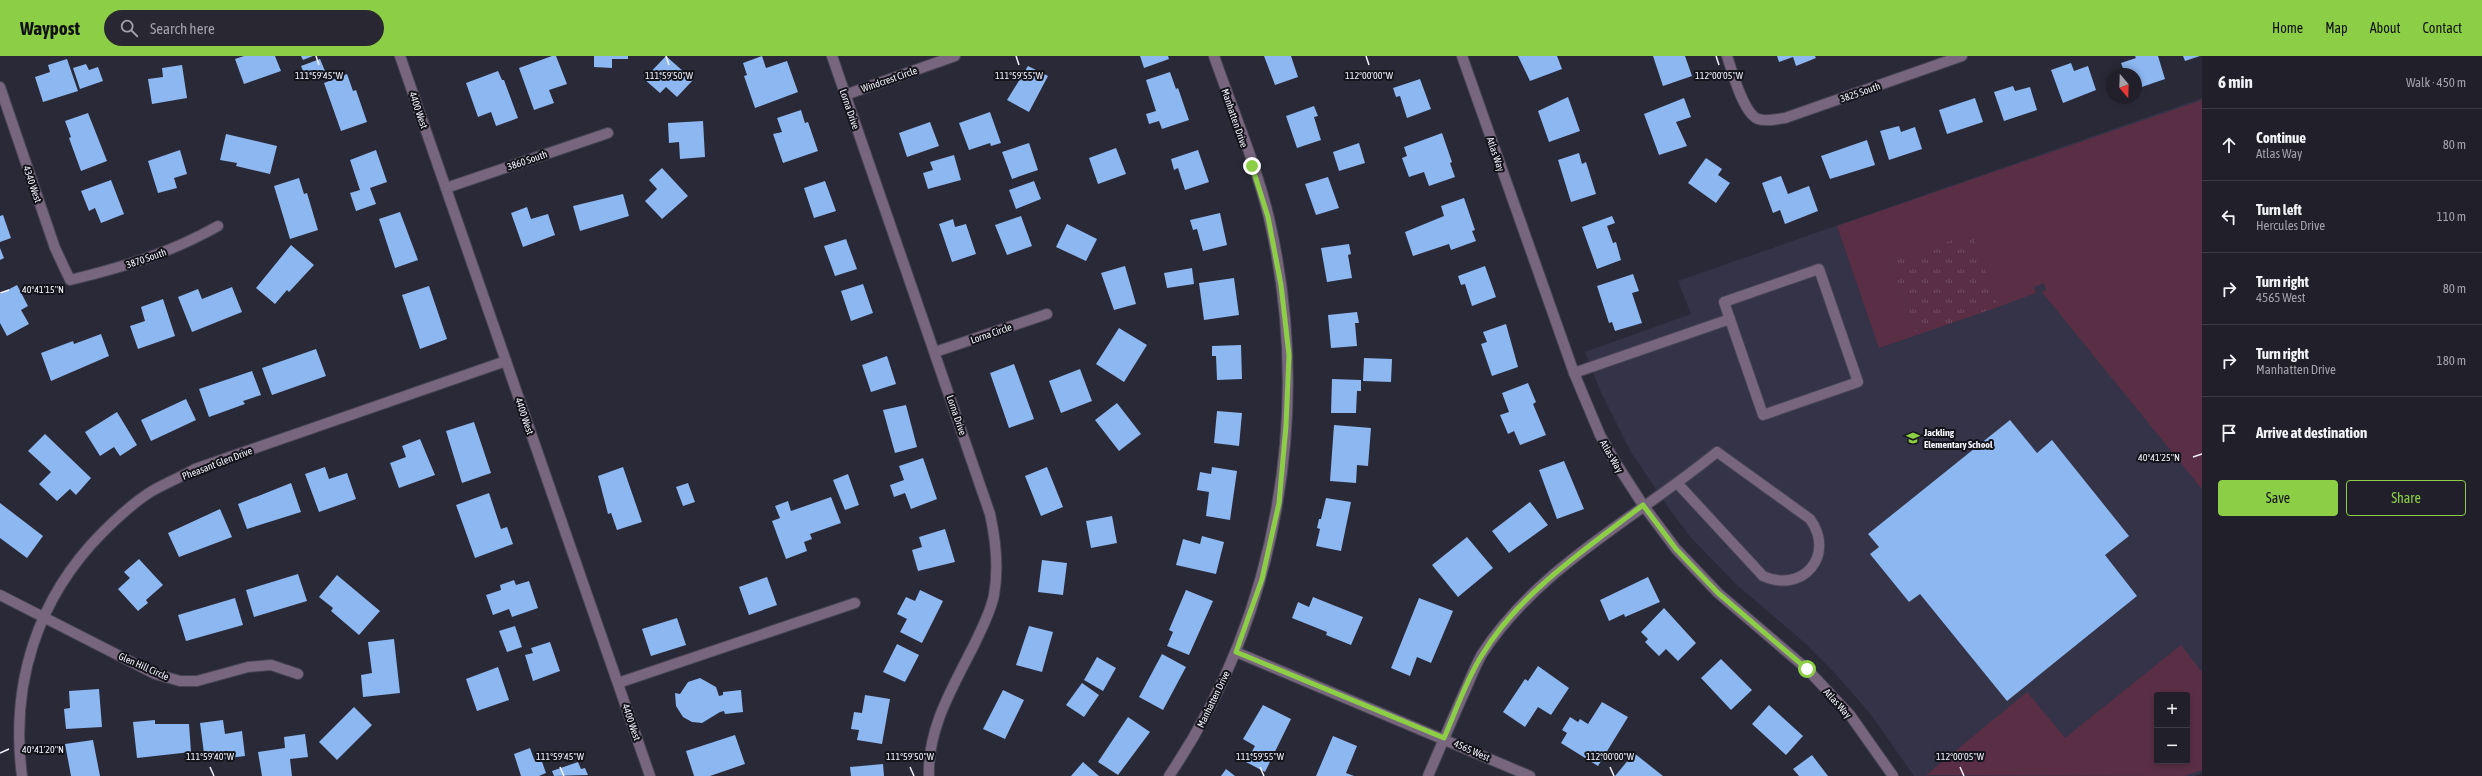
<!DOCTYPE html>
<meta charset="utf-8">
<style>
:root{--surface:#201f2a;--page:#282732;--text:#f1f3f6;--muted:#a2a2a8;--line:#3d3d47;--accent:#8cce45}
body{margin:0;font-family:"Asap Condensed",sans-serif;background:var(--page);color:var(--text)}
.controls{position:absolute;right:12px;bottom:12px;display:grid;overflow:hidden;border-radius:4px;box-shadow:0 2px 6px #0003}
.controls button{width:36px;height:36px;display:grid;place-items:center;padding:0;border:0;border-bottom:1px solid var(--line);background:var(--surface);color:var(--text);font:20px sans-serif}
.compass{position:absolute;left:2106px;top:12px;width:36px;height:36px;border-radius:50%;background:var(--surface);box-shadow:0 2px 6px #0003;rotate:161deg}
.stop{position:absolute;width:12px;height:12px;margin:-9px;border:3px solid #8cce45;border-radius:50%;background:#fff}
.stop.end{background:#8cce45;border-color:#fff;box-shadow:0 1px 4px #0008}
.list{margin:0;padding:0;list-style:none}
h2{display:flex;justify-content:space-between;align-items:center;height:52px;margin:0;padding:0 16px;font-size:17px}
h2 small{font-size:13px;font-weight:400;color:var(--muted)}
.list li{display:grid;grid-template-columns:26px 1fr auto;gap:12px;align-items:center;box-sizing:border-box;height:72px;padding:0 16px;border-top:1px solid var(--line)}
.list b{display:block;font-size:15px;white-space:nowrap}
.list p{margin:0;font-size:13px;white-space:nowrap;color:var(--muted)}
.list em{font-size:13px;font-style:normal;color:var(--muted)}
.actions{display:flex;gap:8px;padding:12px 16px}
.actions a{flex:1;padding:9px 0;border:1px solid var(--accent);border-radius:4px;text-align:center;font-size:14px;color:var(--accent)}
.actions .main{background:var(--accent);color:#111}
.icon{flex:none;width:22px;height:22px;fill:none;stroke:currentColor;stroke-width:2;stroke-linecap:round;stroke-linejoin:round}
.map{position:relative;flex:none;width:2202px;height:720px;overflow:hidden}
header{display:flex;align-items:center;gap:24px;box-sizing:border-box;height:56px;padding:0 20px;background:var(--accent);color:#111}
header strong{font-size:19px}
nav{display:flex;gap:22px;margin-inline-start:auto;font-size:14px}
.search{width:280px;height:36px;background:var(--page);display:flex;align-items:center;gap:10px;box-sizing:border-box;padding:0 14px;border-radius:22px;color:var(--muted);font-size:15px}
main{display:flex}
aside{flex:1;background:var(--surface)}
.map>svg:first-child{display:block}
.built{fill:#343347;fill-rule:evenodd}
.green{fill:#5a2f45;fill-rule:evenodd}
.park{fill:url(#park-tufts)}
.building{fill:#8cb7f1}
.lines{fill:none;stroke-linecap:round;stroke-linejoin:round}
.minor-casing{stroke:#464554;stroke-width:12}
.minor{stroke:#78667e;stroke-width:10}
.route{stroke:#8cce45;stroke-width:5}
.ticks{fill:none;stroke:#f4f3fd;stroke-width:1.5}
.labels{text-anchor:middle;stroke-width:4;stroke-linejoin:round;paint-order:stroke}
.street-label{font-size:10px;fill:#f4f3fd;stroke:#13131a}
.poi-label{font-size:10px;font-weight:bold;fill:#f4f3fd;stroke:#13131a;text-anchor:start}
.ticks-label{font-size:10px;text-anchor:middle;fill:#f4f3fd;stroke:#13131a;stroke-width:4;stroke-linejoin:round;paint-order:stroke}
</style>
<header>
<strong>Waypost</strong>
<div class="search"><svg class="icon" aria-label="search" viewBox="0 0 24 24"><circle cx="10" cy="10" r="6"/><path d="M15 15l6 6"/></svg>Search here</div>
<nav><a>Home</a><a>Map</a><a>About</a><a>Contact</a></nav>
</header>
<main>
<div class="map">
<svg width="2202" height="720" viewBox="0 0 2202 720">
<defs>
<pattern id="park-tufts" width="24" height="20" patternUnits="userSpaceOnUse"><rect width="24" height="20" fill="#5a2f45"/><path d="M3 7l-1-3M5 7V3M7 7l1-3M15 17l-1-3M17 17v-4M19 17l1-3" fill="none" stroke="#724e61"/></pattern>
</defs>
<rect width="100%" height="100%" fill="#2a2938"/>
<path class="built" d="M2202 42V717L2194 720H1914L1869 656 1831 613 1806 588 1737 529 1692 483 1670 454 1631 396 1600 334 1585 296 1691 258 1678 225ZM2157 639H2187V705H2157Z"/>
<g class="green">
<path d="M2202 44V433L2042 236 2046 234 2044 227 2034 231 2036 237 1998 251 1972 178 1891 206 1917 279 1879 292 1837 170Z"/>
<path d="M2181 589 2202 616V714L2184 720 1926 719 2027 636 2065 682ZM2157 639H2187V705H2157Z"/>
</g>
<path class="park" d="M1972 177 1998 251 1917 279 1891 206Z"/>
<g class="building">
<path d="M244 0H275L281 15 244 28 235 3Z"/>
<path d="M301 0H313L303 4Z"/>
<path d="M552 0H556L567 28 549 34 554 47 534 54 519 12Z"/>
<path d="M594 0H628V3H612V12L594 11Z"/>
<path d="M666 0 693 24 677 41 666 31 660 37 644 23Z"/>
<path d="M762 0 766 12 787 5 798 36 755 52 744 20 747 19 743 7Z"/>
<path d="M1140 0H1168L1169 3 1144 12Z"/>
<path d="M1264 0H1291L1298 21 1275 29Z"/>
<path d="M1518 0H1557L1562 13 1530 25Z"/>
<path d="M1653 0H1685L1692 20 1663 30Z"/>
<path d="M1777 0H1815L1816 2 1796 10 1793 1 1779 6Z"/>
<path d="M2135 0H2158L2165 23 2136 33V18H2125L2121 7 2136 2Z"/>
<path d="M2183 0H2200L2185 5Z"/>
<path d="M67 3 78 35 43 46 35 21 50 16 48 9Z"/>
<path d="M320 3 325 15 306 22 301 10Z"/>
<path d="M2071 7 2074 15 2088 10 2096 34 2063 47 2051 14Z"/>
<path d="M86 8 89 14 98 11 103 25 80 33 73 12Z"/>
<path d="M182 9 187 42 152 48 148 23 163 21 162 12Z"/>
<path d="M1028 10 1048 20 1029 56 1007 44Z"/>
<path d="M498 15 502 24H504L518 62 496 70 491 56 478 61 466 27Z"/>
<path d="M1170 16 1176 33 1178 32 1189 64 1162 73 1159 65 1149 68 1146 58 1156 55 1146 24Z"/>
<path d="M347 18 353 35 356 34 367 66 341 75 324 27Z"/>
<path d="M1420 23 1431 53 1407 62 1400 40 1396 41 1393 32Z"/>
<path d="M2013 30 2015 35 2030 31 2037 54 2004 65 1994 36Z"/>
<path d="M1568 41 1580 75 1549 86 1538 55Z"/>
<path d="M1684 42 1691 61 1676 66 1687 90 1659 99 1644 58Z"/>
<path d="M1975 42 1983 66 1947 78 1939 54Z"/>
<path d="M1314 50 1318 60 1314 61 1321 84 1297 92 1286 60Z"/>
<path d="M801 54 805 67 808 66 818 95 783 107 773 78 782 76 777 62Z"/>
<path d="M990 56 1001 87 991 90 990 87 969 94 959 67Z"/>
<path d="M88 57 107 105 81 115 69 82 71 81 65 65Z"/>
<path d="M703 65 705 101 680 103 679 86 669 87 668 67Z"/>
<path d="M930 66 939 90 907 101 899 77Z"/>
<path d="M1899 70 1901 76 1915 71 1922 93 1889 104 1880 75Z"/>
<path d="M1442 77 1452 106 1450 107 1455 121 1429 130 1424 116 1409 121 1402 102 1407 100 1404 91Z"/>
<path d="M226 78 277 90 270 118 236 110 237 107 220 104Z"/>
<path d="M1867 84 1875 109 1830 123 1821 100Z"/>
<path d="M1029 87 1038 114 1012 123 1002 96Z"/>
<path d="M1359 87 1365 107 1339 115 1333 96Z"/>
<path d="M1116 92 1126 118 1098 128 1089 102Z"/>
<path d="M180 94 187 118 174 122 177 132 158 137 148 105Z"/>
<path d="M376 94 387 126 370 132 376 148 356 155 350 137 360 134 350 104Z"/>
<path d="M1198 94 1209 126 1185 134 1178 112 1174 114 1171 103Z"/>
<path d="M1579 97 1582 108 1586 106 1596 138 1571 146 1558 104Z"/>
<path d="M954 99 961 124 928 133 923 117 933 114 930 106Z"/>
<path d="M1706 102 1722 113 1718 119 1730 127 1716 147 1688 127Z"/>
<path d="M662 112 688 140 662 163 645 145 657 133 649 124Z"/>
<path d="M1781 120 1788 138 1809 130 1818 155 1785 168 1780 154 1773 157 1762 127Z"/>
<path d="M1328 121 1339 152 1316 159 1305 128Z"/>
<path d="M299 122 304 138 307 137 318 174 290 183 274 130Z"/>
<path d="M111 124 124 158 101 167 95 152 89 155 81 135Z"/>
<path d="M825 125 836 155 814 162 804 132Z"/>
<path d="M1034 125 1041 143 1016 153 1009 134Z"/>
<path d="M623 138 629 160 580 175 573 150Z"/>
<path d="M1464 142 1475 174 1472 175 1476 185 1451 194 1449 188 1413 200 1405 176 1444 160 1441 150Z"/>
<path d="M527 151 531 163 548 158 555 179 523 191 511 157Z"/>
<path d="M400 156 418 204 395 212 379 163Z"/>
<path d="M1220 157 1227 189 1203 195 1197 173 1193 174 1190 164Z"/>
<path d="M3 159 11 182 0 186V160Z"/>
<path d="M1021 160 1032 190 1007 199 995 169Z"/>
<path d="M1612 160 1615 167 1607 170 1613 187 1616 186 1621 204 1597 213 1582 171Z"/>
<path d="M953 163 955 171 966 168 976 198 952 206 939 168Z"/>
<path d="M1067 168 1097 183 1086 205 1056 191Z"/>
<path d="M846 183 857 213 835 220 824 190Z"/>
<path d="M1349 188 1351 198 1348 199 1352 222 1327 226 1321 192Z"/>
<path d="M291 189 314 209 289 236 287 234 275 248 256 232Z"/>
<path d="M0 192 4 202 0 204Z"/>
<path d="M1125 210 1136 248 1114 254 1101 217Z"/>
<path d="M1485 210 1496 241 1472 250 1465 228 1461 229 1458 220Z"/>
<path d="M1192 212 1194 228 1167 232 1164 217Z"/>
<path d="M1633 218 1639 235 1632 237 1642 267 1615 275 1612 266 1609 267 1597 230Z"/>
<path d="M1234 222 1239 259 1204 264 1199 227Z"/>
<path d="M863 228 873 257 851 265 841 235Z"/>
<path d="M17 229 28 250 21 254 29 268 7 280 0 267V238Z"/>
<path d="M429 230 447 283 420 293 402 239Z"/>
<path d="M232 231 242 256 192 276 178 241 198 233 202 243Z"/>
<path d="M163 243 175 280 138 293 130 270 145 265 141 251Z"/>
<path d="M1357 256 1359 267H1355L1357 290 1331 292 1328 259Z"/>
<path d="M1506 268 1518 311 1492 320 1481 288 1487 286 1483 276Z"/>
<path d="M1119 272 1147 289 1124 326 1096 308Z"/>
<path d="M101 278 109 300 51 325 41 297 73 285 74 288Z"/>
<path d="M1241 289 1242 323 1217 324 1216 300H1212V290Z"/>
<path d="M316 293 326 320 272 339 262 312Z"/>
<path d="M887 300 896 328 871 336 862 309Z"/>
<path d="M1364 302 1392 303 1391 326 1363 325Z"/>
<path d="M1014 308 1034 363 1009 372 990 317Z"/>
<path d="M1080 313 1092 345 1061 357 1049 325Z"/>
<path d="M252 315 261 339 243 345 245 348 209 361 199 333Z"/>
<path d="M1332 323 1361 324V335H1357L1356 357H1331Z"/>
<path d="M1528 327 1536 346 1533 348 1546 379 1520 389 1514 375 1508 378 1500 359 1509 356 1502 337Z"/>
<path d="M186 343 196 364 151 385 141 364Z"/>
<path d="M1117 347 1141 378 1119 395 1095 364Z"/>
<path d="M906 349 917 391 895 397 883 354Z"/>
<path d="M1217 355 1242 357 1239 390 1214 387Z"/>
<path d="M117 356 137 389 120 400 114 391 100 400 85 376Z"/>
<path d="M2010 364 2037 397 2052 384 2129 480 2105 499 2137 540 2007 645 1920 538 1909 546 1870 498 1879 491 1868 478Z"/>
<path d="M474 366 491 417 462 427 446 375Z"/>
<path d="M1334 369 1371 372 1368 410 1357 409 1356 427 1330 425Z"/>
<path d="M45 378 91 422 76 439 70 433 57 445 39 428 51 416 28 395Z"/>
<path d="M420 383 435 419 399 432 390 407 406 401 402 390Z"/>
<path d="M923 402 937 443 911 453 905 437 894 441 890 429 904 424 899 410Z"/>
<path d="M1564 405 1584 453 1557 463 1539 414Z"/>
<path d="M325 411 329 423 347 417 356 443 319 456 305 418Z"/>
<path d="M623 411 642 466 617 474 611 457 608 458 598 420Z"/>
<path d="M1047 411 1063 451 1041 460 1025 420Z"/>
<path d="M1212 411 1237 415 1230 464 1206 460 1209 436 1197 434 1200 416 1211 418Z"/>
<path d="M848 418 859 449 845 454 833 424Z"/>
<path d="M291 427 301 456 247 473 238 448Z"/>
<path d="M688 427 695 446 683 450 676 431Z"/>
<path d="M489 437 501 473 507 471 513 488 475 502 456 449Z"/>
<path d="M831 441 841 467 810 478 812 483 804 486 807 495 786 503 772 465 780 462 775 450 788 445 791 455Z"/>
<path d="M1326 442 1351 446 1341 495 1316 490 1320 473 1317 472 1319 463H1321Z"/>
<path d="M1530 446 1548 469 1509 497 1492 475Z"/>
<path d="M0 447 43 480 27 502 0 482Z"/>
<path d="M220 453 232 481 179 501 168 477Z"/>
<path d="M1112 460 1117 487 1091 492 1086 465Z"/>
<path d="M945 473 955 506 918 515 912 494 922 491 919 481Z"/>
<path d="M1202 480 1224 486 1216 518 1176 509 1183 483 1200 488Z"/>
<path d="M1467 481 1493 512 1458 541 1432 509Z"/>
<path d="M139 503 163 529 146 544 148 547 138 555 118 533 130 522 124 516Z"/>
<path d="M1042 504 1067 507 1063 539 1038 536Z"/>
<path d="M298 518 307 545 254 561 246 534Z"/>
<path d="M337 519 380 555 359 579 331 555 333 552 319 541Z"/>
<path d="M767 521 777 549 749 559 739 531Z"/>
<path d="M1648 521 1660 546 1625 561 1624 558 1609 565 1600 544Z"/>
<path d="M514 524 516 529 529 525 538 552 512 561 509 553 493 559 486 539 501 534 500 529Z"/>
<path d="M920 534 943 545 922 587 900 576 907 563 897 558 906 541 915 545Z"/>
<path d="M1186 534 1213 545 1189 599 1167 590 1173 576 1169 574Z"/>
<path d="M1313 541 1363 561 1351 589 1326 579 1327 576 1292 562 1298 546 1309 551Z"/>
<path d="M235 542 243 569 186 585 178 559Z"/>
<path d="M1419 542 1453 555 1431 607 1417 601 1410 620 1391 612Z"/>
<path d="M1664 552 1696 587 1678 605 1666 593 1659 600 1645 586 1648 583 1641 576Z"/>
<path d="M677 562 686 589 651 600 642 573Z"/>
<path d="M515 570 522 591 507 596 499 575Z"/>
<path d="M1029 570 1053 576 1042 616 1016 609Z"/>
<path d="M394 583 400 637 363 641 361 619 372 617 368 586Z"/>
<path d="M550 586 560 615 533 625 525 599 533 597 531 592Z"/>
<path d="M897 588 919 599 905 626 883 616Z"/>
<path d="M1162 598 1186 611 1163 654 1139 641Z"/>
<path d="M1097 601 1116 612 1103 635 1084 624Z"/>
<path d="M1721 603 1752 634 1731 654 1701 622Z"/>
<path d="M1538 610 1569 632 1551 659 1538 651 1525 671 1503 656 1525 623 1528 625Z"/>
<path d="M498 611 509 644 477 655 466 623Z"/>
<path d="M700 622 716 631 719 640 723 639V636L741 634 743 656 725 658 724 655 720 656 702 667 692 666 683 661 676 650 675 637 680 638 688 626Z"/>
<path d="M1082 627 1099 639 1084 661 1066 649Z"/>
<path d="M99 633 102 671 66 673 64 653 70 652 69 635Z"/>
<path d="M1003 634 1024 644 1005 683 983 673Z"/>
<path d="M865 639 890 643 882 688 857 684 859 674 851 673 854 656 862 657Z"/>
<path d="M1602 646 1628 661 1598 710 1561 687 1567 677 1562 674 1570 661 1578 666 1580 663 1588 668Z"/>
<path d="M1263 649 1291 663 1265 716 1246 706 1255 690 1243 683Z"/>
<path d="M1769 649 1803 680 1786 699 1752 668Z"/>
<path d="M354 651 372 669 337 704 319 686Z"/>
<path d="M1128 661 1150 676 1118 719 1098 706Z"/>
<path d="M155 664V668H189L191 696 137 702 133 666Z"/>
<path d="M223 664 225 678 242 675 245 700 205 705 200 667Z"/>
<path d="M305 678 308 701 290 703 292 720H262L258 696 285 692 284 681Z"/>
<path d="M735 679 745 708 710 720H694L686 695Z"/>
<path d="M1333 680 1357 690 1346 717 1354 720H1316Z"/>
<path d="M93 684 100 720H71L65 688Z"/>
<path d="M530 692 534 703 540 700 546 717 539 720H521L514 698Z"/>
<path d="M1634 697 1663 720H1615Z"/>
<path d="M1812 699 1828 720H1799L1793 713Z"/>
<path d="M578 706 581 713 585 712 588 719 554 720 552 715Z"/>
<path d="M1083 706 1099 720H1071Z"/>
<path d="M883 708 884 720H851L850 711Z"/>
<path d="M1226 713 1235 720H1221Z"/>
</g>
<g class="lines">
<g class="minor-casing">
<g id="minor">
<path d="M400 0 650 720"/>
<path d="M832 0 990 458C996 485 999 511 994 539 991 555 982 572 975 587 954 629 927 672 929 720"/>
<path d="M1462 0 1574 317 1600 379 1614 404 1643 449 1676 493 1718 537 1807 613 1850 659 1893 720"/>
<path d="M1727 0C1732 15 1743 57 1758 63 1766 66 1776 63 1785 62L1962 0"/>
<path d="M0 31 55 192 70 224C124 211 170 197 218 170"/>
<path d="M845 39 955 0"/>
<path d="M446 132 608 77"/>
<path d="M1819 213 1858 326 1763 359 1724 246Z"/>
<path d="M935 296 1047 258"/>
<path d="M1574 317 1730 263"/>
<path d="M0 539 155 618 180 625H197L248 611 271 609 298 618"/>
<path d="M1236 596 1530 720"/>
<path d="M618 627 855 547"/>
<path d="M22 720C10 628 37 542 103 476 118 461 134 446 152 435 166 427 181 421 195 413L506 305"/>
<path d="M1169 720C1279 557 1313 352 1269 162 1256 108 1232 52 1214 0"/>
<path d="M1428 720C1440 692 1452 664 1464 637 1470 624 1475 610 1482 598 1539 510 1638 461 1717 396L1810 463C1836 499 1803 538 1763 520L1678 428"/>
</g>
</g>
<use href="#minor" class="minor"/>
</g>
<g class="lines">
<path class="route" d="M1252 110 1268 161 1281 229 1289 299 1286 370 1279 447 1262 523 1236 596 1444 682C1456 655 1466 624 1482 599 1519 537 1586 493 1643 449L1676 493 1718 537 1807 613"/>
</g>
<path class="ticks" d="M316 0 319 9M666 0 669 9M1016 0 1019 9M1366 0 1369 9M1716 0 1719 9M0 237 9 234M2193 401 2202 398M0 697 9 693M210 711 214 720M560 711 564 720M910 711 914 720M1260 711 1264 720M1610 711 1614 720M1960 711 1964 720"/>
<defs>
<g id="school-bare" transform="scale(1.08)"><path d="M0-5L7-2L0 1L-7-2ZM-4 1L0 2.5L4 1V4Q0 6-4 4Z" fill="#8cce45" stroke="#13131a" stroke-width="2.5" paint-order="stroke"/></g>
</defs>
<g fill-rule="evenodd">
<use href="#school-bare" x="1913" y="382"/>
</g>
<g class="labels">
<g class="street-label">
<text transform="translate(889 23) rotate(-19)" y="4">Windcrest Circle</text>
<text transform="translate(1860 36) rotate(-19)" y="4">3825 South</text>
<text transform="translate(850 53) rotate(71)" y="4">Lorna Drive</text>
<text transform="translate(419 54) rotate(71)" y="4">4400 West</text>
<text transform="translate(1235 62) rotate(71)" y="4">Manhatten Drive</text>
<text transform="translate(1496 98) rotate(71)" y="4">Atlas Way</text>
<text transform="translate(527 104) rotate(-19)" y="4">3860 South</text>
<text transform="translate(33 128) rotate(71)" y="4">4340 West</text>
<text transform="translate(146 202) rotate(-19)" y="4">3870 South</text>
<text transform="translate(991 277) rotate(-19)" y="4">Lorna Circle</text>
<text transform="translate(957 359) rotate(71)" y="4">Lorna Drive</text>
<text transform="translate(525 360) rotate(71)" y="4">4400 West</text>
<text transform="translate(1612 400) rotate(60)" y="4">Atlas Way</text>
<text transform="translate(217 407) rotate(-21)" y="4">Pheasant Glen Drive</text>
<text transform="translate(144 610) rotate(24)" y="4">Glen Hill Circle</text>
<text transform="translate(1213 643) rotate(-64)" y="4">Manhatten Drive</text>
<text transform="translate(1838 647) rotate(48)" y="4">Atlas Way</text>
<text transform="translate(632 666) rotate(71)" y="4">4400 West</text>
<text transform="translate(1472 694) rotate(24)" y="4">4565 West</text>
</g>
<g class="poi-label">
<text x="1924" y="380">Jackling<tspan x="1924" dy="12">Elementary School</tspan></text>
</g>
</g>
<g class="ticks-label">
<text x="319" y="23">111°59'45"W</text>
<text x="669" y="23">111°59'50"W</text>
<text x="1019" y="23">111°59'55"W</text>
<text x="1369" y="23">112°00'00"W</text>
<text x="1719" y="23">112°00'05"W</text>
<text x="43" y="237">40°41'15"N</text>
<text x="2159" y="405">40°41'25"N</text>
<text x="43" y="697">40°41'20"N</text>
<text x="210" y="704">111°59'40"W</text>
<text x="560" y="704">111°59'45"W</text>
<text x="910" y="704">111°59'50"W</text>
<text x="1260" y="704">111°59'55"W</text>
<text x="1610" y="704">112°00'00"W</text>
<text x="1960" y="704">112°00'05"W</text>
</g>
</svg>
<div class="controls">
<button>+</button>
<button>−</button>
</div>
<svg class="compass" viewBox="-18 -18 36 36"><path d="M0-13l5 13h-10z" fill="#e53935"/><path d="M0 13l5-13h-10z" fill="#a2a2a8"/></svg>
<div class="stop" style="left:1807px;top:613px"></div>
<div class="stop end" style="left:1252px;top:110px"></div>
</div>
<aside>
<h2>6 min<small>Walk · 450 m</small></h2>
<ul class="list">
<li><svg class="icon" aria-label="ahead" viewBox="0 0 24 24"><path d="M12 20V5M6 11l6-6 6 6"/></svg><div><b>Continue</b><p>Atlas Way</p></div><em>80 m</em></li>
<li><svg class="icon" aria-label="left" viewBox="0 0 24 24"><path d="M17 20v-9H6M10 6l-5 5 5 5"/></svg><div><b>Turn left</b><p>Hercules Drive</p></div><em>110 m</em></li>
<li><svg class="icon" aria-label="right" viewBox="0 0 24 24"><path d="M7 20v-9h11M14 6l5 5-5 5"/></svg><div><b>Turn right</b><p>4565 West</p></div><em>80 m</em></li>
<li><svg class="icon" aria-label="right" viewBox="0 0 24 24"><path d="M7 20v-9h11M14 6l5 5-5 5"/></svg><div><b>Turn right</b><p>Manhatten Drive</p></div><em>180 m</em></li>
<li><svg class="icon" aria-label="arrive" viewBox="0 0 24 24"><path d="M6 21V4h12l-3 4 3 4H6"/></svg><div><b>Arrive at destination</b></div></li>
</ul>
<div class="actions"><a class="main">Save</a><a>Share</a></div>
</aside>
</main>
